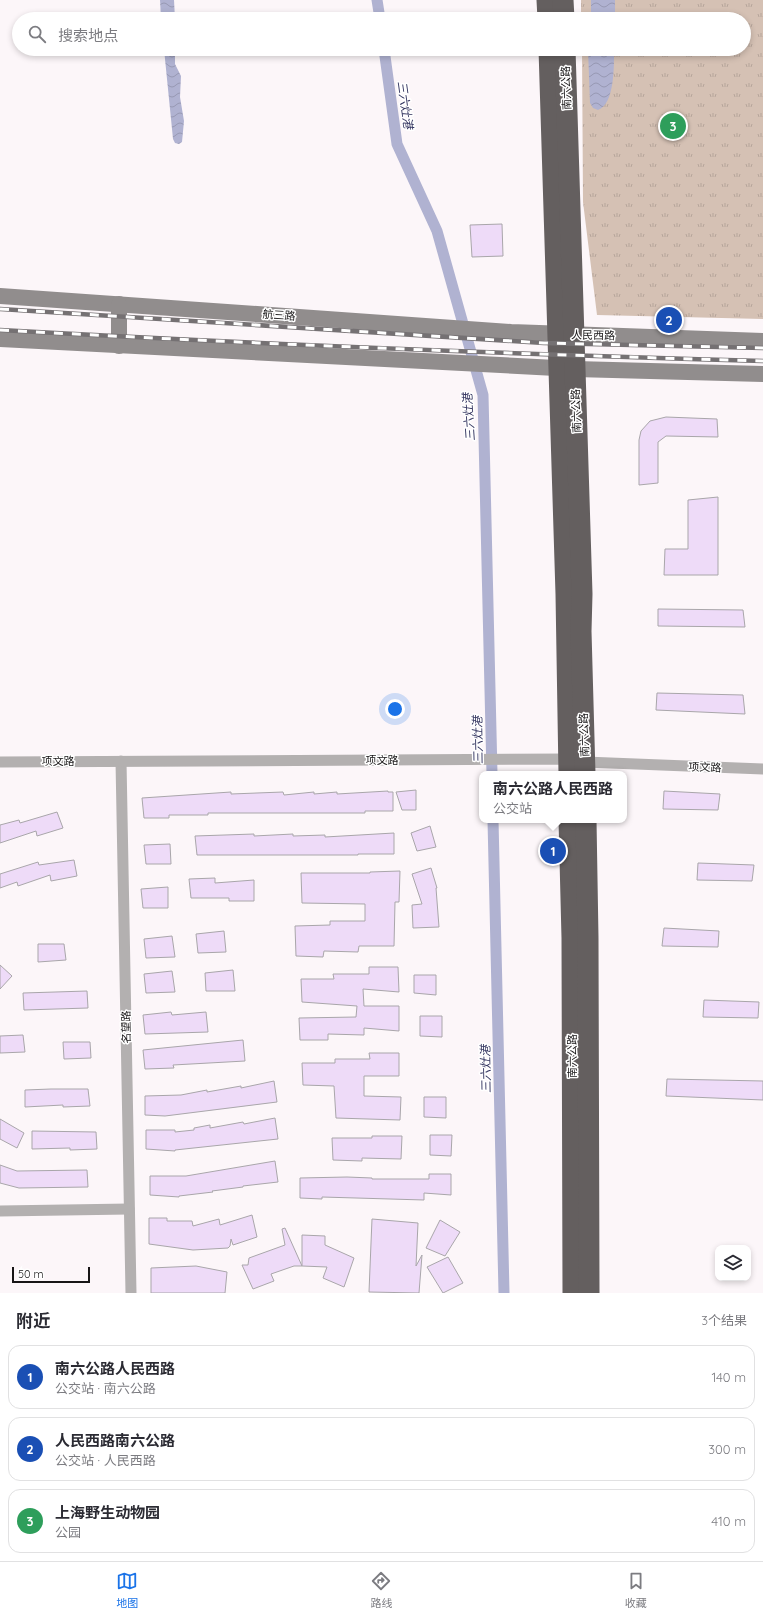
<!DOCTYPE html>
<html lang="zh">
<meta charset="utf-8">
<style>
:root{--surface:#fff;--page:#f2f2f3;--text:#2b2b33;--muted:#7c7c81;--line:#e1e1e2;--accent:#1a73e8}
body{margin:0;font-family:Quicksand,"Noto Sans SC",sans-serif;background:var(--page);color:var(--text)}
.controls{position:absolute;right:12px;bottom:12px;display:grid;overflow:hidden;border-radius:8px;box-shadow:0 2px 6px #0003}
.controls button{width:36px;height:36px;display:grid;place-items:center;padding:0;border:0;border-bottom:1px solid var(--line);background:var(--surface);color:var(--text);font:20px sans-serif}
.scale{position:absolute;left:12px;bottom:10px;width:78px;box-sizing:border-box;padding-left:4px;border:2px solid #171516;border-top:0;font-size:11px;line-height:14px;white-space:nowrap;color:#171516;-webkit-text-stroke:3px #fff;paint-order:stroke}
.you{position:absolute;left:395px;top:709px;width:14px;height:14px;margin:-10px;border:3px solid #fff;border-radius:50%;background:#1a73e8;box-shadow:0 0 0 6px #1a73e833}
.badge{display:grid;place-items:center;width:26px;height:26px;border-radius:50%;background:var(--accent);color:#fff;font-size:13px;font-weight:700}
.pin{position:absolute;translate:-50% -50%;border:2px solid #fff;box-shadow:0 1px 4px #0006}
.popup{position:absolute;left:479px;top:771px;width:148px;height:52px;box-sizing:border-box;display:grid;place-content:center;border-radius:8px;background:var(--surface);filter:drop-shadow(0 1px 3px #0005);font-size:13px;white-space:nowrap;color:var(--muted)}
.popup b{font-size:15px;color:var(--text)}
.popup::after{content:'';position:absolute;left:50%;top:100%;margin-left:-8px;border:8px solid transparent;border-top-color:var(--surface)}
.list{margin:0;padding:0;list-style:none}
h2{display:flex;justify-content:space-between;align-items:center;height:52px;margin:0;padding:0 16px;font-size:17px}
h2 small{font-size:13px;font-weight:400;color:var(--muted)}
.list li{display:grid;grid-template-columns:26px 1fr auto;gap:12px;align-items:center;box-sizing:border-box;height:64px;margin:0 8px 8px;padding:0 8px;border:1px solid var(--line);border-radius:12px}
.list b{display:block;font-size:15px;white-space:nowrap}
.list p{margin:0;font-size:13px;white-space:nowrap;color:var(--muted)}
.list em{font-size:13px;font-style:normal;color:var(--muted)}
.icon{flex:none;width:22px;height:22px;fill:none;stroke:currentColor;stroke-width:2;stroke-linecap:round;stroke-linejoin:round}
.map{position:relative;flex:none;width:763px;height:1293px;overflow:hidden}
.search{position:absolute;background:var(--surface);box-shadow:0 2px 6px #0003;left:12px;right:12px;top:12px;height:44px;display:flex;align-items:center;gap:10px;box-sizing:border-box;padding:0 14px;border-radius:22px;color:var(--muted);font-size:15px}
.sheet{height:268px;background:var(--surface)}
nav{display:flex;justify-content:space-around;align-items:center;box-sizing:border-box;height:56px;border-top:1px solid var(--line);background:var(--surface);font-size:11px;color:var(--muted)}
nav a{display:grid;justify-items:center;gap:2px}
nav .on{color:var(--accent)}
.map>svg:first-child{display:block}
.park{fill:url(#park-tufts)}
.water{fill:url(#water-waves)}
.lines{fill:none;stroke-linecap:round;stroke-linejoin:round}
.canal{stroke:#b0b2d1;stroke-width:11}
.building{fill:#eedbf8;stroke:#a9a6aa}
.street{stroke:#b3b0b0;stroke-width:11}
.secondary{stroke:#918d8d;stroke-width:16}
.highway{stroke:#645f5f;stroke-width:21}
.rail-casing{stroke:#757173;stroke-width:4.5}
.rail{stroke:#fff;stroke-width:3;stroke-dasharray:9;stroke-linecap:butt}
.labels{text-anchor:middle;stroke-width:3;stroke-linejoin:round;paint-order:stroke}
.street-label{font-size:11px;fill:#171516;stroke:#fff}
.water-label{font-size:12px;font-style:italic;fill:#343560;stroke:#fff}
</style>
<div class="map">
<svg width="763" height="1293" viewBox="0 0 763 1293">
<defs>
<pattern id="park-tufts" width="24" height="20" patternUnits="userSpaceOnUse"><rect width="24" height="20" fill="#d5c1b4"/><path d="M3 7l-1-3M5 7V3M7 7l1-3M15 17l-1-3M17 17v-4M19 17l1-3" fill="none" stroke="#b6a59a"/></pattern>
<pattern id="water-waves" width="16" height="10" patternUnits="userSpaceOnUse"><rect width="16" height="10" fill="#b0b2d1"/><path d="M0 5q4-4 8 0t8 0" fill="none" stroke="#9798b3"/></pattern>
</defs>
<rect width="100%" height="100%" fill="#fcf6f9"/>
<path class="park" d="M581 0H763V319L597 315 583 202 582 49H744V19H581Z"/>
<g class="water">
<path d="M160 0H174L175 19H161Z"/>
<rect x="591" y="0" width="24" height="19"/>
<path d="M164 49H175V64L181 76 180 97 184 121 182 142 179 144 175 143 173 139Z"/>
<path d="M588 49H614C614 65 615 104 598 110L593 108 590 103Z"/>
</g>
<g class="lines">
<g class="canal">
<path d="M377 0 380 19"/>
<path d="M384 49 397 144 437 231 483 395 492 774"/>
<path d="M493 820 504 1293"/>
</g>
</g>
<g class="building">
<path d="M502 224 503 256 472 257 470 225Z"/>
<path d="M666 417 717 419 718 437 666 436 658 442V483L639 485V440L641 431 650 421Z"/>
<path d="M718 497V575H664L665 549H688V500Z"/>
<path d="M658 609 743 610 745 627 658 626Z"/>
<path d="M657 693 743 695 745 714 656 710Z"/>
<path d="M416 790V810H402L396 792Z"/>
<path d="M388 791V792H393V811H365V813H208V815H169V818H144L142 798 231 792V794L283 792 284 795 314 792V794L337 792V794Z"/>
<path d="M664 791 720 794 718 810 663 809Z"/>
<path d="M57 812 63 828 37 836 36 831 0 843V825L19 820 20 823Z"/>
<path d="M430 826 436 847 417 851 411 833Z"/>
<path d="M394 833V854H358V855H197L195 836 254 834V836L293 834V836L325 835V837Z"/>
<path d="M170 844 171 864H146L144 845Z"/>
<path d="M74 860 77 876 51 881 50 875 18 886 17 882 0 888V874L38 862 39 865Z"/>
<path d="M698 863 754 865 752 881 697 880Z"/>
<path d="M431 868 437 888H436L439 927 413 928 412 905 422 904 412 874Z"/>
<path d="M400 871 399 902H395L394 946H359L358 952 324 951 323 957 296 956 295 926 330 925V921H365V904L302 903 301 873H370V872Z"/>
<path d="M215 878V883L254 880V901H229V898H191L189 879Z"/>
<path d="M168 887V908H143L141 889Z"/>
<path d="M664 928 719 931 718 947 662 946Z"/>
<path d="M224 931 226 952 198 953 196 934Z"/>
<path d="M172 936 175 957 146 958 144 939Z"/>
<path d="M38 944H64L66 960 38 962Z"/>
<path d="M0 965 12 976 0 989Z"/>
<path d="M369 967H398L399 992 363 989 364 1006H399V1031L364 1028V1035L328 1034V1040H300L299 1018 356 1017 357 1006 302 1002 301 979H334L333 974H369Z"/>
<path d="M233 970 235 991H206L205 973Z"/>
<path d="M172 971 175 992 146 993 144 974Z"/>
<path d="M414 975H436V995L414 993Z"/>
<path d="M87 991 88 1008 24 1010 23 993Z"/>
<path d="M704 1000 759 1002 758 1018 703 1017Z"/>
<path d="M171 1012 172 1015 206 1012 208 1032 145 1034 143 1015Z"/>
<path d="M420 1016H442V1037L420 1036Z"/>
<path d="M23 1035 25 1052 0 1053V1036Z"/>
<path d="M243 1040 245 1061 173 1065 174 1068 145 1069 143 1050Z"/>
<path d="M63 1042H90L91 1058 64 1059Z"/>
<path d="M369 1053H399V1076H364V1096L401 1097 400 1120 336 1118 334 1086 303 1085 302 1063H335V1059H370Z"/>
<path d="M667 1079 763 1081V1100L666 1096Z"/>
<path d="M274 1081 277 1102 165 1116 145 1115V1096L181 1095 207 1090V1092L241 1086V1088Z"/>
<path d="M51 1089H88L90 1106 63 1107V1105L25 1107V1090Z"/>
<path d="M424 1097H446V1118L424 1117Z"/>
<path d="M275 1118 278 1139 175 1150V1151L146 1149V1130H175V1132L194 1130V1128L210 1125V1128L243 1122 244 1124Z"/>
<path d="M0 1119 24 1133 17 1148 0 1139Z"/>
<path d="M32 1131 96 1132 97 1149 70 1150V1148L32 1149Z"/>
<path d="M430 1135H452L451 1156 430 1155Z"/>
<path d="M372 1136H402L401 1159 362 1158V1161L333 1160 332 1138H372Z"/>
<path d="M275 1161 278 1182 243 1186V1187L212 1191 213 1192 179 1196V1197L150 1195V1176H186Z"/>
<path d="M0 1165 17 1171 87 1170 88 1187 19 1188 0 1183Z"/>
<path d="M429 1174H451V1195L424 1193V1200L322 1197V1199L300 1198V1178L347 1177 372 1178V1179H429Z"/>
<path d="M252 1215 257 1237 233 1245 231 1239 230 1246 228 1248 193 1250 149 1244V1218H167V1221H192L193 1226 219 1219 220 1225Z"/>
<path d="M372 1219 418 1223 416 1266 422 1255 419 1293 369 1292Z"/>
<path d="M440 1220 460 1232 445 1256 426 1248Z"/>
<path d="M285 1228 302 1266H294L271 1274 274 1281 253 1289 242 1265H248L249 1258 285 1245 282 1229Z"/>
<path d="M302 1235 325 1236V1245L354 1258 344 1287 323 1278 327 1267 302 1266Z"/>
<path d="M448 1257 463 1283 443 1293 427 1267Z"/>
<path d="M196 1266 227 1272 225 1293H151V1268Z"/>
</g>
<g class="lines">
<g class="street">
<path d="M121 761 131 1293"/>
<path d="M0 762 569 759 585 762 763 769"/>
<path d="M0 1211 129 1209"/>
</g>
<g class="secondary">
<path d="M0 296 511 332 763 341"/>
<path d="M119 304V346"/>
<path d="M0 339 575 369 763 374"/>
</g>
<g class="highway">
<path d="M547 0 548 19"/>
<path d="M563 0 564 19"/>
<path d="M549 49 566 594 569 774"/>
<path d="M565 49 582 594 581 631 585 774"/>
<path d="M569 820 572 938 573 1293"/>
<path d="M586 820 588 938 589 1293"/>
</g>
<g class="rail-casing">
<g id="rail">
<path d="M0 309 544 343 763 348"/>
<path d="M0 330C254 344 509 354 763 361"/>
</g>
</g>
<use href="#rail" class="rail"/>
</g>
<g class="labels">
<g class="street-label">
<text transform="translate(566 88) rotate(-92)" y="4">南六公路</text>
<text transform="translate(279 315) rotate(4)" y="4">航三路</text>
<text transform="translate(593 335) rotate(1)" y="4">人民西路</text>
<text transform="translate(576 411) rotate(-92)" y="4">南六公路</text>
<text transform="translate(584 735) rotate(-92)" y="4">南六公路</text>
<text x="382" y="764">项文路</text>
<text x="58" y="765">项文路</text>
<text transform="translate(705 767) rotate(2)" y="4">项文路</text>
<text transform="translate(126 1027) rotate(-91)" y="4">名望路</text>
<text transform="translate(572 1056) rotate(-90)" y="4">南六公路</text>
</g>
<g class="water-label">
<text transform="translate(405 105) rotate(82)" y="4">三六灶港</text>
<text transform="translate(469 417) rotate(-94)" y="4">三六灶港</text>
<text transform="translate(478 740) rotate(-91)" y="4">三六灶港</text>
<text transform="translate(486 1069) rotate(-91)" y="4">三六灶港</text>
</g>
</g>
</svg>
<div class="controls">
<button><svg class="icon" aria-label="layers" viewBox="0 0 24 24"><path d="M12 4l9 5-9 5-9-5zM3 14l9 5 9-5"/></svg></button>
</div>
<div class="scale">50 m</div>
<div class="you"></div>
<div class="pin badge" style="left:553px;top:851px;background:#1a4fb4">1</div>
<div class="popup"><b>南六公路人民西路</b>公交站</div>
<div class="pin badge" style="left:669px;top:320px;background:#1a4fb4">2</div>
<div class="pin badge" style="left:673px;top:126px;background:#2e9e5b">3</div>
<div class="search"><svg class="icon" aria-label="search" viewBox="0 0 24 24"><circle cx="10" cy="10" r="6"/><path d="M15 15l6 6"/></svg>搜索地点</div>
</div>
<section class="sheet">
<h2>附近<small>3个结果</small></h2>
<ul class="list">
<li><span class="badge" style="background:#1a4fb4">1</span><div><b>南六公路人民西路</b><p>公交站 · 南六公路</p></div><em>140 m</em></li>
<li><span class="badge" style="background:#1a4fb4">2</span><div><b>人民西路南六公路</b><p>公交站 · 人民西路</p></div><em>300 m</em></li>
<li><span class="badge" style="background:#2e9e5b">3</span><div><b>上海野生动物园</b><p>公园</p></div><em>410 m</em></li>
</ul>
</section>
<nav>
<a class="on"><svg class="icon" aria-label="map" viewBox="0 0 24 24"><path d="M3 6l6-2 6 2 6-2v14l-6 2-6-2-6 2zM9 4v14M15 6v14"/></svg>地图</a>
<a><svg class="icon" aria-label="directions" viewBox="0 0 24 24"><path d="M12 3l9 9-9 9-9-9zM9 14v-3h6M13 9l2 2-2 2"/></svg>路线</a>
<a><svg class="icon" aria-label="saved" viewBox="0 0 24 24"><path d="M7 4h10v16l-5-4-5 4z"/></svg>收藏</a>
</nav>
